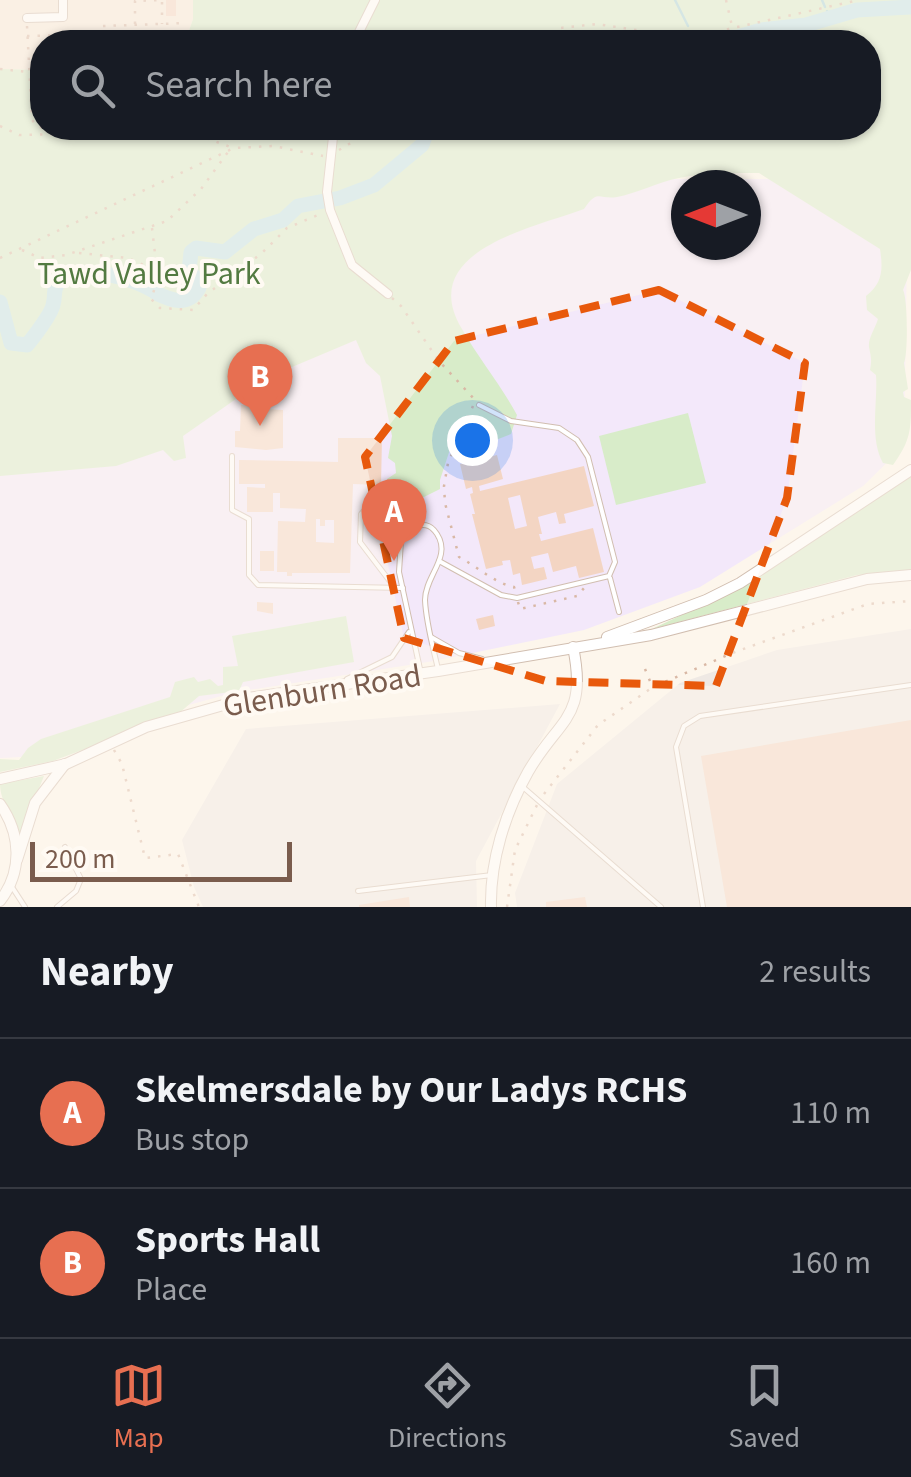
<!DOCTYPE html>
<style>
:root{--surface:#171b24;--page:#20242c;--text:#f1f3f6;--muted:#9ea1a6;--line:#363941;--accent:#e76f51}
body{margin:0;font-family:"Source Sans 3",sans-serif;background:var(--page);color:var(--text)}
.compass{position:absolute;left:671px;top:170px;width:90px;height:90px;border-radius:50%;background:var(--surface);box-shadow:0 2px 8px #0004;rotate:270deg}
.scale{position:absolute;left:30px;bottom:25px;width:262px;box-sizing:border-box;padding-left:10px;border:5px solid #7a5c4d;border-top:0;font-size:28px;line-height:35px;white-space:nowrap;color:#7a5c4d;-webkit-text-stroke:8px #fffaf3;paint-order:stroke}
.you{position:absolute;left:472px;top:440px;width:35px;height:35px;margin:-25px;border:8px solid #fff;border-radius:50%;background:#1a73e8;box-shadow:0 0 0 15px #1a73e833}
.badge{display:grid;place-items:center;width:65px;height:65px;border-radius:50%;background:var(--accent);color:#fff;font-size:32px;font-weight:700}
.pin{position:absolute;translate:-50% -82px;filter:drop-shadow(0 2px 5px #0008)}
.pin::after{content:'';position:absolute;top:52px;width:35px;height:30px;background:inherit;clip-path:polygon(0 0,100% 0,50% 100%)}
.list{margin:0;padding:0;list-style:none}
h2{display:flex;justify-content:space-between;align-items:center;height:130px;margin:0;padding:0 40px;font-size:42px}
h2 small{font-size:32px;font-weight:400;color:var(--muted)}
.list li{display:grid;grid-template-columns:65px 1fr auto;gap:30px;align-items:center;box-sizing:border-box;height:150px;padding:0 40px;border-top:2px solid var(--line)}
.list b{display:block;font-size:38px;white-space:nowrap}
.list p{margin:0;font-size:32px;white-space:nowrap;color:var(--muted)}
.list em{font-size:32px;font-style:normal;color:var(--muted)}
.icon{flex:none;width:55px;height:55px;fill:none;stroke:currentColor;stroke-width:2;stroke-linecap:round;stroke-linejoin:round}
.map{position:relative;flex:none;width:911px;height:907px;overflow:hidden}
.search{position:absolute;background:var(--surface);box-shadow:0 2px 8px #0004;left:30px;right:30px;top:30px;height:110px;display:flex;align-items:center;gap:25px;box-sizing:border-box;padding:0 35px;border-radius:40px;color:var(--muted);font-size:38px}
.sheet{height:430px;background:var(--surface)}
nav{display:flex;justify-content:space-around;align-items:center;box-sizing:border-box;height:140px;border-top:2px solid var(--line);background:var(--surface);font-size:28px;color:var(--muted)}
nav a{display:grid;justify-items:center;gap:5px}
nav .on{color:var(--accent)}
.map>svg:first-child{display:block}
.residential{fill:#f5e8da}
.industrial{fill:#efe9e4}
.education{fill:#f3e8fa;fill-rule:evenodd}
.green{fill:#d8ecc9}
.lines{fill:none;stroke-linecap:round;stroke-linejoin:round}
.stream{stroke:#a5d3da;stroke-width:2.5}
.river{stroke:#bfe3e8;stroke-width:15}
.building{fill:#f3d5c3;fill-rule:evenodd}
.service-casing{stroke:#d1beb0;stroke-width:6}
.minor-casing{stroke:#d1beb0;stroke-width:10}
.tertiary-casing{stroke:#d1beb0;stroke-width:12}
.path{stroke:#d9b8a5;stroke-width:2.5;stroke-dasharray:2.5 8;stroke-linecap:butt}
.service{stroke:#fff;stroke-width:4}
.minor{stroke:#fff;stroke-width:8}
.tertiary{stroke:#fff;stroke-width:10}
.marked{fill:none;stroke:#e8590c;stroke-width:8;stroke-dasharray:20 12;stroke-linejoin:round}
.labels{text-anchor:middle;stroke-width:8;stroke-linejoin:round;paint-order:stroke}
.park-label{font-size:32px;fill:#537a41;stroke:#fffaf3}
.street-label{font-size:32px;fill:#7a5c4d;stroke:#fffaf3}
</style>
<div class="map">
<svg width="911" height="907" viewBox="0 0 911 907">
<rect width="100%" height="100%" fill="#fdf6ec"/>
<path class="residential" d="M0 0H193V19L185 42H42V70L0 69Z"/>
<g class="industrial">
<path d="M911 629V907H517L515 893 557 784 680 683 777 650Z"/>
<path d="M560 704 476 861 477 907H203L194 887 182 840 246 729Z"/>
</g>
<path class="education" d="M610 179H823L907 252 904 446 863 486 700 587 584 630 434 661 236 692 101 729 21 757 0 758V468ZM686 185H746V245H686Z"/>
<g class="green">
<path d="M193 0H911V270L903 290C908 299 908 355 904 363L908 389 903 392 904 397 911 400C911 430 911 440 893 465L883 463C869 438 878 402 876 375L870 370C872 360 871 357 869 347 868 338 875 329 878 319L867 310 866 296C883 283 883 269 880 249L759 173C733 173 704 173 679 178 658 182 635 194 617 197 599 200 598 188 584 209 533 228 415 251 462 329 479 359 501 385 517 415L511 434 470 450 464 438 455 434 440 480V489L408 505 387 490V479L396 473 395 463 388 458 392 436 380 376 366 363 356 340 266 378 183 436 186 458 174 461 163 450 116 466 0 476V69L42 70V128H868V42H185L193 19Z"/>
<path d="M688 413 706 483 616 505 599 436Z"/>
<path d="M911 476V570L857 575 652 629 747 584Z"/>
<path d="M346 616 354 662 243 682 239 691 199 696 178 714 53 761 0 772V759L19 760 28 748 41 739 170 697 175 682 194 677 198 682 210 679 218 686 223 685V667L238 666 232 636Z"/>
<path d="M44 776 21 833 19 832C13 815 0 802 0 784Z"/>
</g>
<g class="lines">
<g class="stream">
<path d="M675 0 688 26"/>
<path d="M822 0 825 7"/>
<path d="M827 11 831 19"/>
</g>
<g class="river">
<path d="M705 42 714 38 738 37 761 30 806 25 857 10 911 7"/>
<path d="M156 293C172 301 188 307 199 288L197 279 189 271 191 252 196 248 225 252 254 229 283 220 298 206 340 198 374 185 422 145 428 128"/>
<path d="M0 302 11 343 27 345C33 338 52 313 53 305 56 296 52 290 59 282 78 262 132 278 152 290"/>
</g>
</g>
<g class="building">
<rect x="166" y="0" width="10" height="16"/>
<path d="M241 405H267V409L283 410V448L266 450 235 447V431H240Z"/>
<path d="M338 438H382L381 485 353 484 350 573H292V576H287V572H277L278 521 305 522 306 509 280 508V493H273V512H247V487L265 488V484H239V460L338 462ZM316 519H320V526H325V520H334V543L316 542Z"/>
<path d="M497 455 503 479 479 486 480 491 584 466 594 506 564 514 566 523 559 524 556 512 538 517 542 534H539L541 541 593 528 604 572 579 578 576 566 553 572 548 553 531 557 534 569 544 567 547 579 522 585 520 573 513 575 510 560 502 561 503 565 486 569 472 514H475L470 494 473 493 472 487 466 489 460 464ZM520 495 527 526 515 529 508 498Z"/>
<rect x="260" y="551" width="14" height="20"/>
<path d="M257 602 273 603V614L257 611Z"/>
<path d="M493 615 495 626 479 630 476 619Z"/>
<path d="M911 720V907H727L701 756Z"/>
<path d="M409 897 410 907H359V905Z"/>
<path d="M585 897 587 907H546V902Z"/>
</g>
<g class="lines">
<g class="service-casing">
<g id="service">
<path d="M232 456V510L249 519V575L258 585 403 588"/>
<path d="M439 561 501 595 517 598 609 576 615 562 588 457 577 440 559 428 511 421 479 405"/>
<path d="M610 578 619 612"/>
<path d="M395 588 360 542 361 514 375 499C396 499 401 509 410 526"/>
<path d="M431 637 459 653 482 659"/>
<path d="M420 669 399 572 401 541 411 527C423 524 430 523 437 534 452 557 425 576 425 600 426 623 433 647 438 669"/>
<path d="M347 679 392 657 409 632"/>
<path d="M524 788 661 907"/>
<path d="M12 887 25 907"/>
<path d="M358 891 492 875"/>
<path d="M57 907 76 891 81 879 65 847"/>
<path d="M703 907 676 747 684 726 700 716 911 685"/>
</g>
</g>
<g class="minor-casing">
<g id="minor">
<path d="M27 18 63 17V0"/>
<path d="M354 42 375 0"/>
<path d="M334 128 327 192 330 210 352 265 388 294"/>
</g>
</g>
<g class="tertiary-casing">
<g id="tertiary">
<path d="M607 637 706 600 740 583 911 470"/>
<path d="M0 779 66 764 146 727 248 698 438 671 651 635 867 579 911 575"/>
<path d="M0 804C21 834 23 871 0 901"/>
<path d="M17 860 35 803 65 764"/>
<path d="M491 907C490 861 505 813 528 772 559 718 588 719 573 647"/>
</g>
</g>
<g class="path">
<path d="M726 0 732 26"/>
<path d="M162 2V24"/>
<path d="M135 24V1L162 0"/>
<path d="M27 26 32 120 38 127 62 128 69 133"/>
<path d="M27 36 102 34V26L186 23"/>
<path d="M533 42 560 28 597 24 688 38 859 0"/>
<path d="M0 69 28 72"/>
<path d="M0 126 19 135 187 131 233 148"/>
<path d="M339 150 376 128"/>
<path d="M152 228 158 279 151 299 160 308 193 310 207 294 262 253 287 228 323 213"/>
<path d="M22 250 40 258 66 255 167 221 201 189 228 152"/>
<path d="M79 253 128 258 153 269"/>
<path d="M0 258 234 148 273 146 323 156"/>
<path d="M392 298 401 306 439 361 475 400"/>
<path d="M473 406 448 463 444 486 445 503 459 557C478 567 494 583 514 587L515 590"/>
<path d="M518 602 520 609 577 596 585 587"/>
<path d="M645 669 652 686"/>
<path d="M114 750 122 764 145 858 178 854 199 907"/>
<path d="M544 794 598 725 653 687 735 652 868 604 911 601"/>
<path d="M507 907 515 850 537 805"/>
</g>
<use href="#service" class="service"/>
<use href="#minor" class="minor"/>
<use href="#tertiary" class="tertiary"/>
</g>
<path d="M0 0H911V907H0ZM659 290 805 363 787 498 716 686 546 681 404 638 365 457 454 341Z" fill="#fdf6ec" fill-opacity=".55" fill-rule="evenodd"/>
<path class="marked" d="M659 290 805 363 787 498 716 686 546 681 404 638 365 457 454 341Z"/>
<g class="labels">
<g class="park-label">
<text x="149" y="284">Tawd Valley Park</text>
</g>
<g class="street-label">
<text transform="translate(322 690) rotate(-9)" y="11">Glenburn Road</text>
</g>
</g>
</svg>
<svg class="compass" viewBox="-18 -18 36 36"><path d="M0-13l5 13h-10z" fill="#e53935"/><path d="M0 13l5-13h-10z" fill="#9ea1a6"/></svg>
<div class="scale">200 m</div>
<div class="you"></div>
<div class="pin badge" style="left:394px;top:561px">A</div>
<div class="pin badge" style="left:260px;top:426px">B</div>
<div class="search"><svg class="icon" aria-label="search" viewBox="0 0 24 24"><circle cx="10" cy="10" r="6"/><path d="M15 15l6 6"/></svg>Search here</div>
</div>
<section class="sheet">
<h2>Nearby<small>2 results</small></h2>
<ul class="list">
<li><span class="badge">A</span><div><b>Skelmersdale by Our Ladys RCHS</b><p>Bus stop</p></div><em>110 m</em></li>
<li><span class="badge">B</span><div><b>Sports Hall</b><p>Place</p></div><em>160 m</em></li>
</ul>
</section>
<nav>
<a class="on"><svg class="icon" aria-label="map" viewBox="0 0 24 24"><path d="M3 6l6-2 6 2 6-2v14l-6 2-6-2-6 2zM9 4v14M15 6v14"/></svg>Map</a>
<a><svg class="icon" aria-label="directions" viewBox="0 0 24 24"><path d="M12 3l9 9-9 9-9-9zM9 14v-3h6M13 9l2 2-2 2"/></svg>Directions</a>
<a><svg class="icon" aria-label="saved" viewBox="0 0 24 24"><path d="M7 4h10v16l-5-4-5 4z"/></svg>Saved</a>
</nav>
